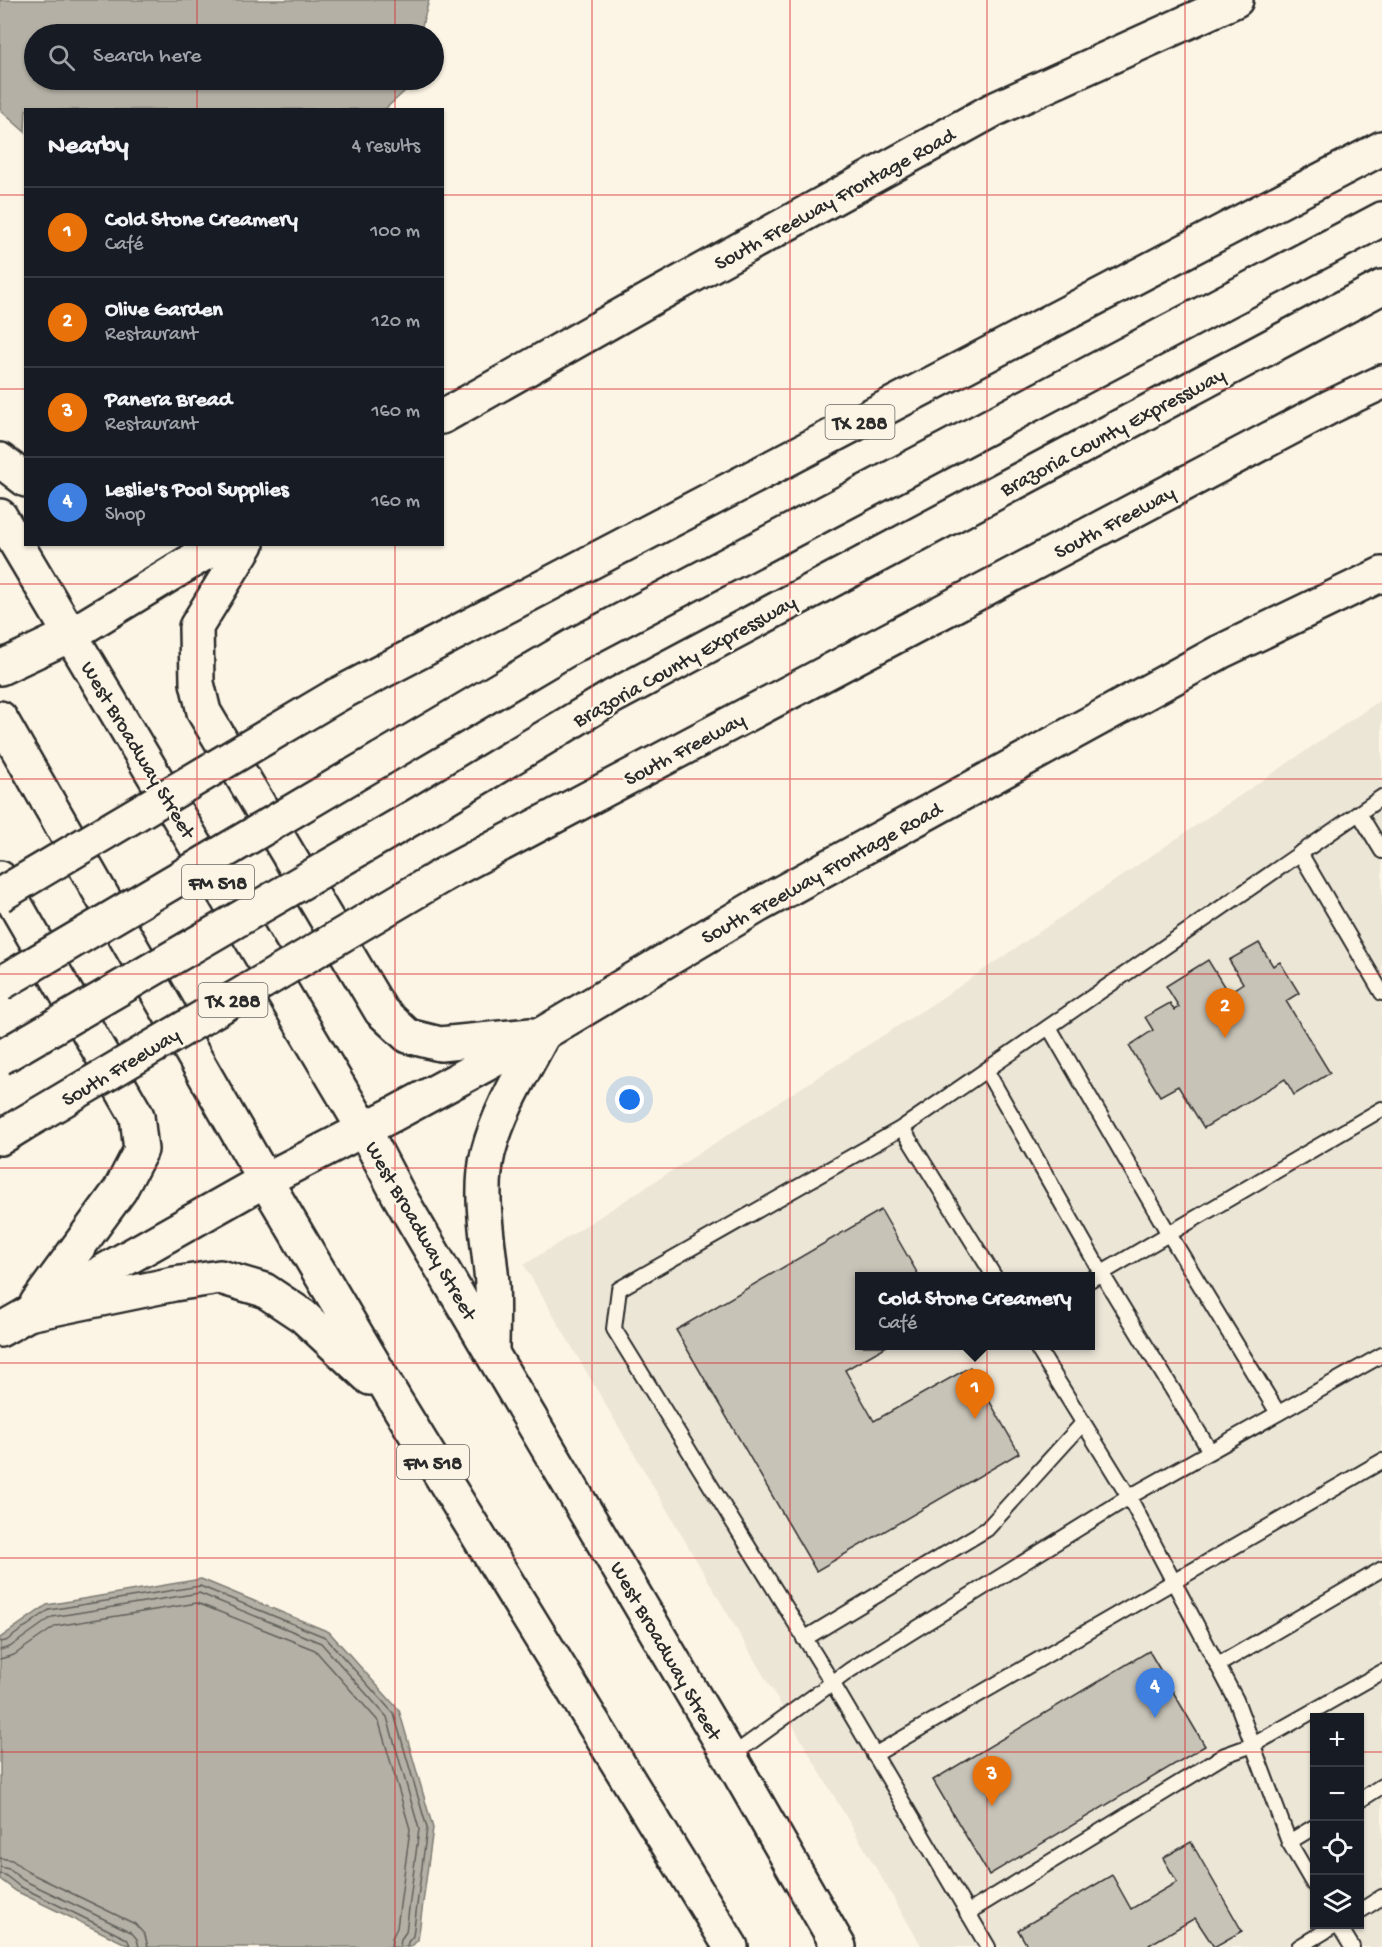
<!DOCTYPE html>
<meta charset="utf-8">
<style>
:root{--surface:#171b24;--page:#242831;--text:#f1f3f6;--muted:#9ea1a6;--line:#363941;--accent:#7c3aed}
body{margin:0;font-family:"Gochi Hand",sans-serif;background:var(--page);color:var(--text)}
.controls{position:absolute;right:18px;bottom:18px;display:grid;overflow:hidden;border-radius:0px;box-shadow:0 2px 4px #0004}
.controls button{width:54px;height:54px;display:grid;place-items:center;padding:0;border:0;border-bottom:2px solid var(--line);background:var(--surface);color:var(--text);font:30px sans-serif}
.you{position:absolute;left:630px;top:1100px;width:21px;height:21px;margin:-15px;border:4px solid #fff;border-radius:50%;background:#1a73e8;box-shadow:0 0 0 9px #1a73e833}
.badge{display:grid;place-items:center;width:39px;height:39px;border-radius:50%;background:var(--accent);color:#fff;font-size:20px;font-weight:700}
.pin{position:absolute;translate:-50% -50px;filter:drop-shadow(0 2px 3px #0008)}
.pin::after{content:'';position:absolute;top:32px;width:21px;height:18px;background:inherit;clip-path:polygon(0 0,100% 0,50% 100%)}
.popup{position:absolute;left:855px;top:1272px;width:240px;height:78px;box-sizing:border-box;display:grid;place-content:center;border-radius:0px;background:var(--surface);filter:drop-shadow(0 2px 4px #0005);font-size:20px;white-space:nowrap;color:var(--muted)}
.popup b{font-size:22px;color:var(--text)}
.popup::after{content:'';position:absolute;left:50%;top:100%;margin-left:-12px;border:12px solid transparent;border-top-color:var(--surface)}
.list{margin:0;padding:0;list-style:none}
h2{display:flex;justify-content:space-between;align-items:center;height:78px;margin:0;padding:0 24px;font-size:26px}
h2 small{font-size:20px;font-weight:400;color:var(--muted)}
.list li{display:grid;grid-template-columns:39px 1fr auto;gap:18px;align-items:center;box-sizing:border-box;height:90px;padding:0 24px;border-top:2px solid var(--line)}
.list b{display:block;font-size:22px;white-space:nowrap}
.list p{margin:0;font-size:20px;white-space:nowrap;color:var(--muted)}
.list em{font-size:20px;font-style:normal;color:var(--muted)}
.icon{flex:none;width:33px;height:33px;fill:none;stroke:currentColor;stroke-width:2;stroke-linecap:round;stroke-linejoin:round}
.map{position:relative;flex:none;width:1382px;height:1947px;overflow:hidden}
.search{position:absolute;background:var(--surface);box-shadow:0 2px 4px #0004;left:24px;top:24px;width:420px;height:66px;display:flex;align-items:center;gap:15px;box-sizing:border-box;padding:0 21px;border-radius:33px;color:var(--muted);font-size:22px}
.panel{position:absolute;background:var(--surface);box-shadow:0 2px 4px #0004;left:24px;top:108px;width:420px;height:438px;border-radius:0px}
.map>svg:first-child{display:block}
.built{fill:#ece6d7;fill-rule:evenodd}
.water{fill:#b4b0a5;stroke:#7d7b74;stroke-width:1.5}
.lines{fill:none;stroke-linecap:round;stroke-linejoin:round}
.shore{stroke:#62605c;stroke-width:1.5}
.building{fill:#c8c3b7;stroke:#2b2b2b;stroke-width:1.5}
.lane-casing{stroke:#2b2b2b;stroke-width:18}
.secondary-casing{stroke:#2b2b2b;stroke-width:38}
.primary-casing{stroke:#2b2b2b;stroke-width:38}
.highway-casing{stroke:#2b2b2b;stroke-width:38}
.lane{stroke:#fcf5e5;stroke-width:14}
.secondary{stroke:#fcf5e5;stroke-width:33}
.primary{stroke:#fcf5e5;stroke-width:33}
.highway{stroke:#fcf5e5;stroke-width:33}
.highway-bridge-casing{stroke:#2b2b2b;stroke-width:38;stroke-linecap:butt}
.highway-bridge{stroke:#fcf5e5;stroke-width:33}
.grid{fill:none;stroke:#d62828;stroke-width:1.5;stroke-opacity:0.55}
.labels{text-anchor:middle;stroke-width:4.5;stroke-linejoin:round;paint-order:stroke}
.shield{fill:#fcf5e5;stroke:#6a6863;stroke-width:1.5}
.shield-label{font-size:20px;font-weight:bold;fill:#2b2b2b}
.street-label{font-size:21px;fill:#2b2b2b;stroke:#fcf5e5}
</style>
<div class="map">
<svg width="1382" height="1947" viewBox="0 0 1382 1947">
<rect width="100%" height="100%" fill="#fcf5e5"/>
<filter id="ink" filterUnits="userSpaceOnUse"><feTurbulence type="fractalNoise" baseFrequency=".0167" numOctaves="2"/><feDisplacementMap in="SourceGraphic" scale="12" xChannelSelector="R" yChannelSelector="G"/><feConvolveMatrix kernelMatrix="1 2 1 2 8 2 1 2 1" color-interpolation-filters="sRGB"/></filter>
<g filter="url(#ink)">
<path class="built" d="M1382 699V1947H922L524 1265 948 994ZM860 1276H1090V1346H860ZM1314 1718H1360V1924H1314Z"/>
<g class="water">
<path d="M0 0H429L420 34H34V80H408L405 91 385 109 26 110 25 132 0 110Z"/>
<path d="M201 1579 329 1632 399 1710 433 1828 418 1940 411 1947H132L16 1891 0 1879V1638L47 1605Z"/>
</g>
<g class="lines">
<g class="shore">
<path d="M0 1642 6 1641 49 1610 200 1586 325 1637 394 1714 427 1828 413 1936 408 1942 407 1947"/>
<path d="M0 1650 10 1647 52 1617 199 1593 321 1643 387 1717 419 1829 406 1932 401 1939 400 1947"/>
<path d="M0 1659 14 1655 56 1626 197 1603 315 1650 379 1722 410 1829 397 1928 392 1938 391 1947"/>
<path d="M0 1858 12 1860 28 1872 135 1924 145 1935 148 1947"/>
<path d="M0 1867 9 1869 23 1880 131 1932 137 1939 139 1947"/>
<path d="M0 1874 5 1875 19 1886 127 1939 131 1947"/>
</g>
</g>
<g class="building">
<path d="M1259 943 1273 966 1280 962 1299 993 1286 1001 1330 1073 1294 1095 1285 1079 1204 1128 1178 1086 1160 1096 1129 1046 1153 1030 1145 1017 1170 1003 1174 1010 1179 1007 1166 986 1208 960 1228 993 1243 983 1229 960Z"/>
<path d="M881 1210 919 1276H860V1346H887L845 1370 874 1421 970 1367 1019 1453 816 1571 676 1330Z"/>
<path d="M1149 1651 1205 1746 989 1875 933 1780Z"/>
<path d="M1191 1842 1242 1931 1214 1947 1195 1918 1149 1945 1150 1947H1028L1018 1930 1112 1875 1131 1909 1177 1882 1163 1858Z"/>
</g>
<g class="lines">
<g class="lane-casing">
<g id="lane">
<path d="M1359 813 1382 851"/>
<path d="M1300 853 1382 993"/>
<path d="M1049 1027 1169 1234 1278 1413"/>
<path d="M986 1070 1102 1274 1210 1451"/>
<path d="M902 1128 994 1276"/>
<path d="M1090 1280 1382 1109"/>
<path d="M1036 1346 1129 1497 1236 1700 1289 1842 1314 1885"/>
<path d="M804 1639 987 1529 1083 1423"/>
<path d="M1218 1665 1382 1569"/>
<path d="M874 1755 1382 1461"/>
<path d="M730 1757 850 1670 1129 1497 1382 1355"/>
<path d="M1360 1800 1382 1786"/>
<path d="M1289 1842 1314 1827"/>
<path d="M1360 1911 1382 1897"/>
<path d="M967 1913 1225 1755 1253 1745 1382 1672"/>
<path d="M1338 1924 1352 1947"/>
<path d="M988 1947 833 1684 614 1329 619 1289 902 1128 1382 797"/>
<path d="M1299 1947 1337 1924"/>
</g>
</g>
<g class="secondary-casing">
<g id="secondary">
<path d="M442 417 652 298 993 110 1236 0"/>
<path d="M247 544 196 627 197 683 204 712 381 1011 408 1036 440 1044 531 1035"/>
<path d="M0 668 72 634 220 544"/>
<path d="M0 878 137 1116 141 1150 120 1190 37 1303"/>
<path d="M0 1330 265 1180 394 1114 544 1033 759 905 1220 652 1382 574"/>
</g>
</g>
<g class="primary-casing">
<g id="primary">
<path d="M0 460 26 480"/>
<path d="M0 516 364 1129 398 1194 730 1757 839 1947"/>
<path d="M0 718 265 1180 396 1402 731 1947"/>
<path d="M28 1314 174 1284 220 1277 264 1290 303 1316 370 1378"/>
<path d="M492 1350C492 1324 494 1297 491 1272 487 1233 479 1192 488 1153 499 1110 523 1072 544 1033"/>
</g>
</g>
<g class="highway-casing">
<g id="highway">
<path d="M337 695 1382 148"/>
<path d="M381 759 573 646 1382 219"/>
<path d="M412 818 612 697 1382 287"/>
<path d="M445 874 1330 407 1382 382"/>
<path d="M0 1138 21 1125"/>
</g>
</g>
<use href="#lane" class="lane"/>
<use href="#secondary" class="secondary"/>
<use href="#primary" class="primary"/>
<use href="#highway" class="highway"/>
<g class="highway-bridge-casing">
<g id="highway-bridge">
<path d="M0 895 337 695"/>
<path d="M0 984 381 759"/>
<path d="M0 1058 412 818"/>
<path d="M21 1125 445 874"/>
</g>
</g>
<use href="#highway-bridge" class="highway-bridge"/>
</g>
</g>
<path class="grid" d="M197 0V34M395 0V34M592 0V1947M790 0V1947M987 0V1947M1185 0V1947M197 80V110M395 80V110M0 195H26M442 195H1382M0 389H26M442 389H1382M197 544V1947M395 544V1947M0 584H1382M0 779H1382M0 974H1382M0 1168H1382M0 1363H1382M0 1558H1382M0 1752H1314M1360 1752H1382"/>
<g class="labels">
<g class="shield">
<rect x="825.5" y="405" width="69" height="34" rx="4.5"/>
<rect x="182" y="865" width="72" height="34" rx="4.5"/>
<rect x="198.5" y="983" width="69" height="34" rx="4.5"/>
<rect x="397" y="1445" width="72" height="34" rx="4.5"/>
</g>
<g class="shield-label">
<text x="860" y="429">TX 288</text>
<text x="218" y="889">FM 518</text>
<text x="233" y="1007">TX 288</text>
<text x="433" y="1469">FM 518</text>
</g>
<g class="street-label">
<text transform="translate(834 198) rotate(-29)" y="7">South Freeway Frontage Road</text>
<text transform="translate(1112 431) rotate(-28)" y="7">Brazoria County Expressway</text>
<text transform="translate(1114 521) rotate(-28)" y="7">South Freeway</text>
<text transform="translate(684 660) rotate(-29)" y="7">Brazoria County Expressway</text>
<text transform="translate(684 748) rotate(-28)" y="7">South Freeway</text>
<text transform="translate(139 749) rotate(59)" y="7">West Broadway Street</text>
<text transform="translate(821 872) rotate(-29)" y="7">South Freeway Frontage Road</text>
<text transform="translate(120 1066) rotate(-31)" y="7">South Freeway</text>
<text transform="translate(422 1230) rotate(60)" y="7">West Broadway Street</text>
<text transform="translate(667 1650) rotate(60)" y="7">West Broadway Street</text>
</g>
</g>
</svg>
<div class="controls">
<button>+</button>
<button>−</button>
<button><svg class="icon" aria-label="locate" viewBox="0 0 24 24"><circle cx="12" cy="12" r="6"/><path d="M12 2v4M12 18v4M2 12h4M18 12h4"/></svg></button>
<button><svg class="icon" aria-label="layers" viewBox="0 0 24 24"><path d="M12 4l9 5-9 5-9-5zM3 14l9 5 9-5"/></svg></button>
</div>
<div class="you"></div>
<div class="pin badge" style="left:975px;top:1419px;background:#e8710a">1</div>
<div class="popup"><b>Cold Stone Creamery</b>Café</div>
<div class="pin badge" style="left:1225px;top:1038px;background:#e8710a">2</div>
<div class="pin badge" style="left:992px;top:1806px;background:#e8710a">3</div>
<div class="pin badge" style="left:1155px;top:1718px;background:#3f7fe0">4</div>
<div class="search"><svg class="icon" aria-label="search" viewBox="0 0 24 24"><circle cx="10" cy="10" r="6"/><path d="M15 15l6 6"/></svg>Search here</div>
<section class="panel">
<h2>Nearby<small>4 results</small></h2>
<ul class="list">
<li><span class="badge" style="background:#e8710a">1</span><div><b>Cold Stone Creamery</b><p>Café</p></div><em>100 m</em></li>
<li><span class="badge" style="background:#e8710a">2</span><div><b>Olive Garden</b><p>Restaurant</p></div><em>120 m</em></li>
<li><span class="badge" style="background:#e8710a">3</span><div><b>Panera Bread</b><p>Restaurant</p></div><em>160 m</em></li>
<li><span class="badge" style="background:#3f7fe0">4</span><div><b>Leslie's Pool Supplies</b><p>Shop</p></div><em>160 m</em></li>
</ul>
</section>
</div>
